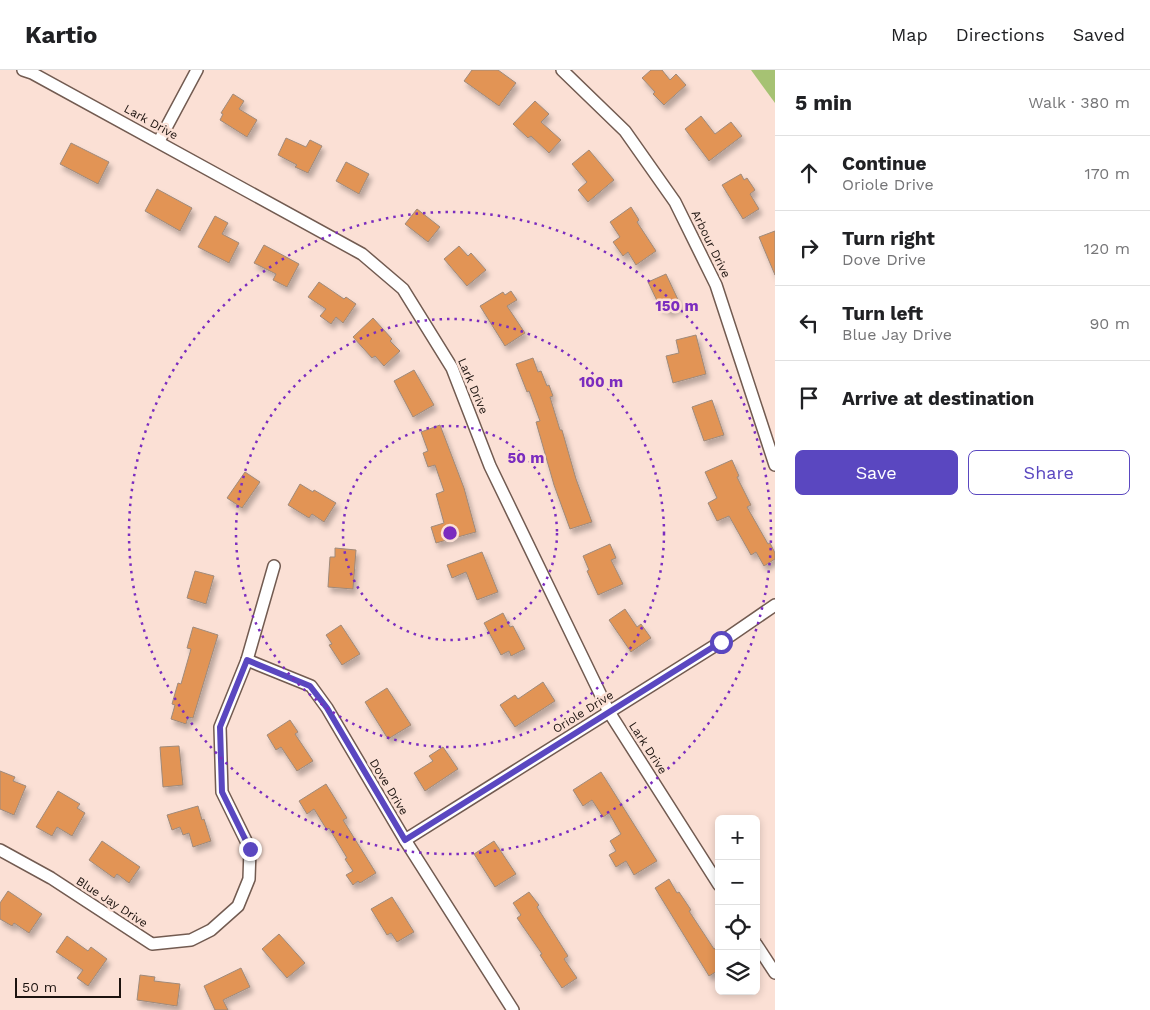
<!DOCTYPE html>
<meta charset="utf-8">
<style>
:root{--surface:#fff;--page:#f2f2f2;--text:#202124;--muted:#757577;--line:#e0e0e0;--accent:#5a47c0}
body{margin:0;font-family:"Work Sans",sans-serif;background:var(--page);color:var(--text)}
.controls{position:absolute;right:15px;bottom:15px;display:grid;overflow:hidden;border-radius:8px;box-shadow:0 2px 8px #0003}
.controls button{width:45px;height:45px;display:grid;place-items:center;padding:0;border:0;border-bottom:1px solid var(--line);background:var(--surface);color:var(--text);font:25px sans-serif}
.scale{position:absolute;left:15px;bottom:12px;width:106px;box-sizing:border-box;padding-left:5px;border:2px solid #1c130f;border-top:0;font-size:14px;line-height:18px;white-space:nowrap;color:#1c130f;-webkit-text-stroke:4px #fbe0d5;paint-order:stroke}
.stop{position:absolute;width:15px;height:15px;margin:-11px;border:4px solid #5a47c0;border-radius:50%;background:#fff}
.stop.end{background:#5a47c0;border-color:#fff;box-shadow:0 1px 5px #0008}
.list{margin:0;padding:0;list-style:none}
h2{display:flex;justify-content:space-between;align-items:center;height:65px;margin:0;padding:0 20px;font-size:21px}
h2 small{font-size:16px;font-weight:400;color:var(--muted)}
.list li{display:grid;grid-template-columns:32px 1fr auto;gap:15px;align-items:center;box-sizing:border-box;height:75px;padding:0 20px;border-top:1px solid var(--line)}
.list b{display:block;font-size:19px;white-space:nowrap}
.list p{margin:0;font-size:16px;white-space:nowrap;color:var(--muted)}
.list em{font-size:16px;font-style:normal;color:var(--muted)}
.actions{display:flex;gap:10px;padding:15px 20px}
.actions a{flex:1;padding:11px 0;border:1px solid var(--accent);border-radius:8px;text-align:center;font-size:18px;color:var(--accent)}
.actions .main{background:var(--accent);color:#fff}
.icon{flex:none;width:28px;height:28px;fill:none;stroke:currentColor;stroke-width:2;stroke-linecap:round;stroke-linejoin:round}
.map{position:relative;flex:none;width:775px;height:940px;overflow:hidden}
header{display:flex;align-items:center;gap:30px;box-sizing:border-box;height:70px;padding:0 25px;background:var(--surface);border-bottom:1px solid var(--line)}
header strong{font-size:24px}
nav{display:flex;gap:28px;margin-inline-start:auto;font-size:18px}
main{display:flex}
aside{flex:1;background:var(--surface)}
.map>svg:first-child{display:block}
.green{fill:#a6c273}
.building{fill:#e29454;stroke:#9f8a7b;filter:url(#shadow)}
.lines{fill:none;stroke-linecap:round;stroke-linejoin:round}
.street-casing{stroke:#725b51;stroke-width:14}
.street{stroke:#fff;stroke-width:11}
.route{stroke:#5a47c0;stroke-width:6}
.ring{fill:none;stroke:#7b2cbf;stroke-width:2.5;stroke-dasharray:2.5 5}
.labels{text-anchor:middle;stroke-width:5;stroke-linejoin:round;paint-order:stroke}
.street-label{font-size:12px;fill:#1c130f;stroke:#fbe0d5}
.centre{fill:#7b2cbf;stroke:#fbe0d5;stroke-width:2.5}
.ring-label{font-size:15px;text-anchor:middle;font-weight:bold;fill:#7b2cbf;stroke:#fbe0d5;stroke-width:5;stroke-linejoin:round;paint-order:stroke}
</style>
<header>
<strong>Kartio</strong>
<nav><a>Map</a><a>Directions</a><a>Saved</a></nav>
</header>
<main>
<div class="map">
<svg width="775" height="940" viewBox="0 0 775 940">
<defs>
<filter id="shadow"><feDropShadow dx="3" dy="5" stdDeviation="2.5" flood-color="#0004"/></filter>
</defs>
<rect width="100%" height="100%" fill="#fbe0d5"/>
<path class="green" d="M751 0H775V33Z"/>
<g class="building">
<path d="M472 0H498L516 13 499 36 464 11Z"/>
<path d="M651 0H662L670 10 676 4 686 15 664 35 653 24 655 22 642 8Z"/>
<path d="M233 24 244 31 239 39 257 50 247 67 220 50 223 44 221 43Z"/>
<path d="M535 31 549 44 541 52 561 70 549 83 531 66 528 68 513 54Z"/>
<path d="M701 46 715 64 731 52 742 66 709 91 685 59Z"/>
<path d="M286 68 306 77 310 70 322 76 308 103 295 97 297 95 278 85Z"/>
<path d="M71 73 109 92 98 114 60 94Z"/>
<path d="M589 80 614 110 588 132 578 120 587 112 572 94Z"/>
<path d="M346 92 369 104 359 124 336 111Z"/>
<path d="M741 104 744 110 747 108 755 120 750 124 759 139 743 149 722 115Z"/>
<path d="M157 119 192 138 180 161 145 141Z"/>
<path d="M631 137 639 150 637 152 656 181 636 195 628 182 623 186 613 172 620 167 610 152Z"/>
<path d="M417 139 440 157 428 172 405 154Z"/>
<path d="M215 146 228 153 222 164 239 173 229 193 198 177Z"/>
<path d="M775 161V205L759 167Z"/>
<path d="M264 175 299 194 287 217 273 210 276 204 254 193Z"/>
<path d="M459 176 468 186 471 183 486 200 467 216 444 189Z"/>
<path d="M666 204 681 236 668 242 666 237 661 239 648 212Z"/>
<path d="M319 212 344 229 346 227 356 234 343 253 336 247 331 254 320 246 326 239 308 227Z"/>
<path d="M511 221 517 230 507 236 525 263 505 276 480 236 503 222 505 225Z"/>
<path d="M373 248 392 269 390 271 400 281 384 296 375 286 372 288 353 267Z"/>
<path d="M696 265 706 304 673 313 666 286 679 283 676 270Z"/>
<path d="M533 288 538 302 541 301 547 316 549 315 553 326 550 327 560 360H562L576 409 592 452 570 459 554 415 536 352 540 351 529 321 527 322 516 294Z"/>
<path d="M414 300 434 335 413 347 394 311Z"/>
<path d="M712 330 724 365 704 371 692 337Z"/>
<path d="M440 355 464 418 476 462 436 473 431 457 444 453 436 424 444 421 435 395 428 397 423 383 428 381 421 362Z"/>
<path d="M732 390 739 406 737 407 751 435 747 437 768 474 770 473 775 483V489L764 496 756 482 751 485 729 446 717 451 708 433 717 428 705 402Z"/>
<path d="M245 402 260 412 242 438 227 428Z"/>
<path d="M300 414 313 422 314 420 336 433 324 452 312 444 309 448 288 435Z"/>
<path d="M610 474 616 488 611 490 623 514 598 525 587 501 589 500 583 486Z"/>
<path d="M335 478 356 480 353 519 328 517 330 487H335Z"/>
<path d="M482 482 498 522 477 530 466 502 452 508 447 495Z"/>
<path d="M195 501 214 506 206 534 187 528Z"/>
<path d="M625 539 637 557 641 554 651 568 631 582 609 550Z"/>
<path d="M503 543 510 557 513 556 525 579 511 586 509 581 501 585 484 553Z"/>
<path d="M341 555 360 584 342 595 329 575 332 574 326 565Z"/>
<path d="M193 557 218 565 193 648 188 647 186 654 171 649 175 635 172 634 178 613 181 614 191 579 187 578Z"/>
<path d="M543 612 555 631 515 657 500 635 515 625 518 629Z"/>
<path d="M387 618 411 655 388 669 365 632Z"/>
<path d="M290 650 298 662 295 664 313 691 297 701 281 677 276 680 267 665Z"/>
<path d="M179 676 183 715 163 717 160 677Z"/>
<path d="M443 677 458 699 425 721 414 703 433 691 429 686Z"/>
<path d="M0 701 15 707 13 711 26 716 14 745 0 739Z"/>
<path d="M601 702 657 791 634 805 626 791 616 797 609 785 616 781 610 771 621 764 609 743 603 747 592 730 583 736 573 720Z"/>
<path d="M326 714 347 748 343 750 376 803 360 813 358 811 353 815 346 805 353 801 345 789 347 788 329 758 327 760 314 739 307 744 299 731Z"/>
<path d="M58 721 80 734 77 738 85 743 72 766 57 757 52 766 36 757Z"/>
<path d="M198 736 202 750 204 749 211 771 193 777 189 763 183 765 180 757 172 760 167 745Z"/>
<path d="M102 771 140 797 129 813 117 804 114 808 89 790Z"/>
<path d="M494 771 516 804 495 817 474 784Z"/>
<path d="M669 809 677 823 679 822 691 840 689 841 714 879 719 876V900L709 906 655 818Z"/>
<path d="M8 821 42 844 29 863 14 853 12 856 0 849V833Z"/>
<path d="M529 822 539 835 537 837 568 886 564 889 577 908 562 918 540 885 542 884 517 848 521 845 513 833Z"/>
<path d="M392 827 414 862 397 872 391 863 387 865 371 839Z"/>
<path d="M279 864 305 893 287 908 262 879Z"/>
<path d="M67 866 88 881 91 877 107 889 88 916 77 908 83 900 56 882Z"/>
<path d="M241 898 250 917 223 930 228 940H215L204 916Z"/>
<path d="M140 905 155 907 154 911 180 914 177 936 137 930Z"/>
</g>
<g class="lines">
<g class="street-casing">
<g id="street">
<path d="M23 0 32 3 362 184 403 219 452 298 490 396 609 642 719 815"/>
<path d="M562 0 625 61 675 132 716 215 775 395"/>
<path d="M159 71 197 0"/>
<path d="M247 590 311 616 327 638 405 770 513 940"/>
<path d="M405 770 727 568 775 535"/>
<path d="M0 780 51 808 152 874 191 870 211 860 238 836 249 809 250 779 222 722 220 657 247 590 274 496"/>
<path d="M756 874 775 903"/>
</g>
</g>
<use href="#street" class="street"/>
</g>
<g class="lines">
<path class="route" d="M250 779 222 722 220 657 247 590 310 616 327 638 405 770 721 572"/>
</g>
<g class="ring">
<circle cx="450" cy="463" r="107"/>
<circle cx="450" cy="463" r="214"/>
<circle cx="450" cy="463" r="321"/>
</g>
<g class="labels">
<g class="street-label">
<text transform="translate(151 52) rotate(29)" y="4">Lark Drive</text>
<text transform="translate(711 174) rotate(64)" y="4">Arbour Drive</text>
<text transform="translate(473 316) rotate(67)" y="4">Lark Drive</text>
<text transform="translate(583 642) rotate(-32)" y="4">Oriole Drive</text>
<text transform="translate(648 678) rotate(57)" y="4">Lark Drive</text>
<text transform="translate(389 717) rotate(59)" y="4">Dove Drive</text>
<text transform="translate(112 832) rotate(33)" y="4">Blue Jay Drive</text>
</g>
</g>
<circle cx="450" cy="463" r="8" class="centre"/>
<g class="ring-label">
<text x="677" y="241">150 m</text>
<text x="601" y="317">100 m</text>
<text x="526" y="393">50 m</text>
</g>
</svg>
<div class="controls">
<button>+</button>
<button>−</button>
<button><svg class="icon" aria-label="locate" viewBox="0 0 24 24"><circle cx="12" cy="12" r="6"/><path d="M12 2v4M12 18v4M2 12h4M18 12h4"/></svg></button>
<button><svg class="icon" aria-label="layers" viewBox="0 0 24 24"><path d="M12 4l9 5-9 5-9-5zM3 14l9 5 9-5"/></svg></button>
</div>
<div class="scale">50 m</div>
<div class="stop" style="left:721px;top:572px"></div>
<div class="stop end" style="left:250px;top:779px"></div>
</div>
<aside>
<h2>5 min<small>Walk · 380 m</small></h2>
<ul class="list">
<li><svg class="icon" aria-label="ahead" viewBox="0 0 24 24"><path d="M12 20V5M6 11l6-6 6 6"/></svg><div><b>Continue</b><p>Oriole Drive</p></div><em>170 m</em></li>
<li><svg class="icon" aria-label="right" viewBox="0 0 24 24"><path d="M7 20v-9h11M14 6l5 5-5 5"/></svg><div><b>Turn right</b><p>Dove Drive</p></div><em>120 m</em></li>
<li><svg class="icon" aria-label="left" viewBox="0 0 24 24"><path d="M17 20v-9H6M10 6l-5 5 5 5"/></svg><div><b>Turn left</b><p>Blue Jay Drive</p></div><em>90 m</em></li>
<li><svg class="icon" aria-label="arrive" viewBox="0 0 24 24"><path d="M6 21V4h12l-3 4 3 4H6"/></svg><div><b>Arrive at destination</b></div></li>
</ul>
<div class="actions"><a class="main">Save</a><a>Share</a></div>
</aside>
</main>
